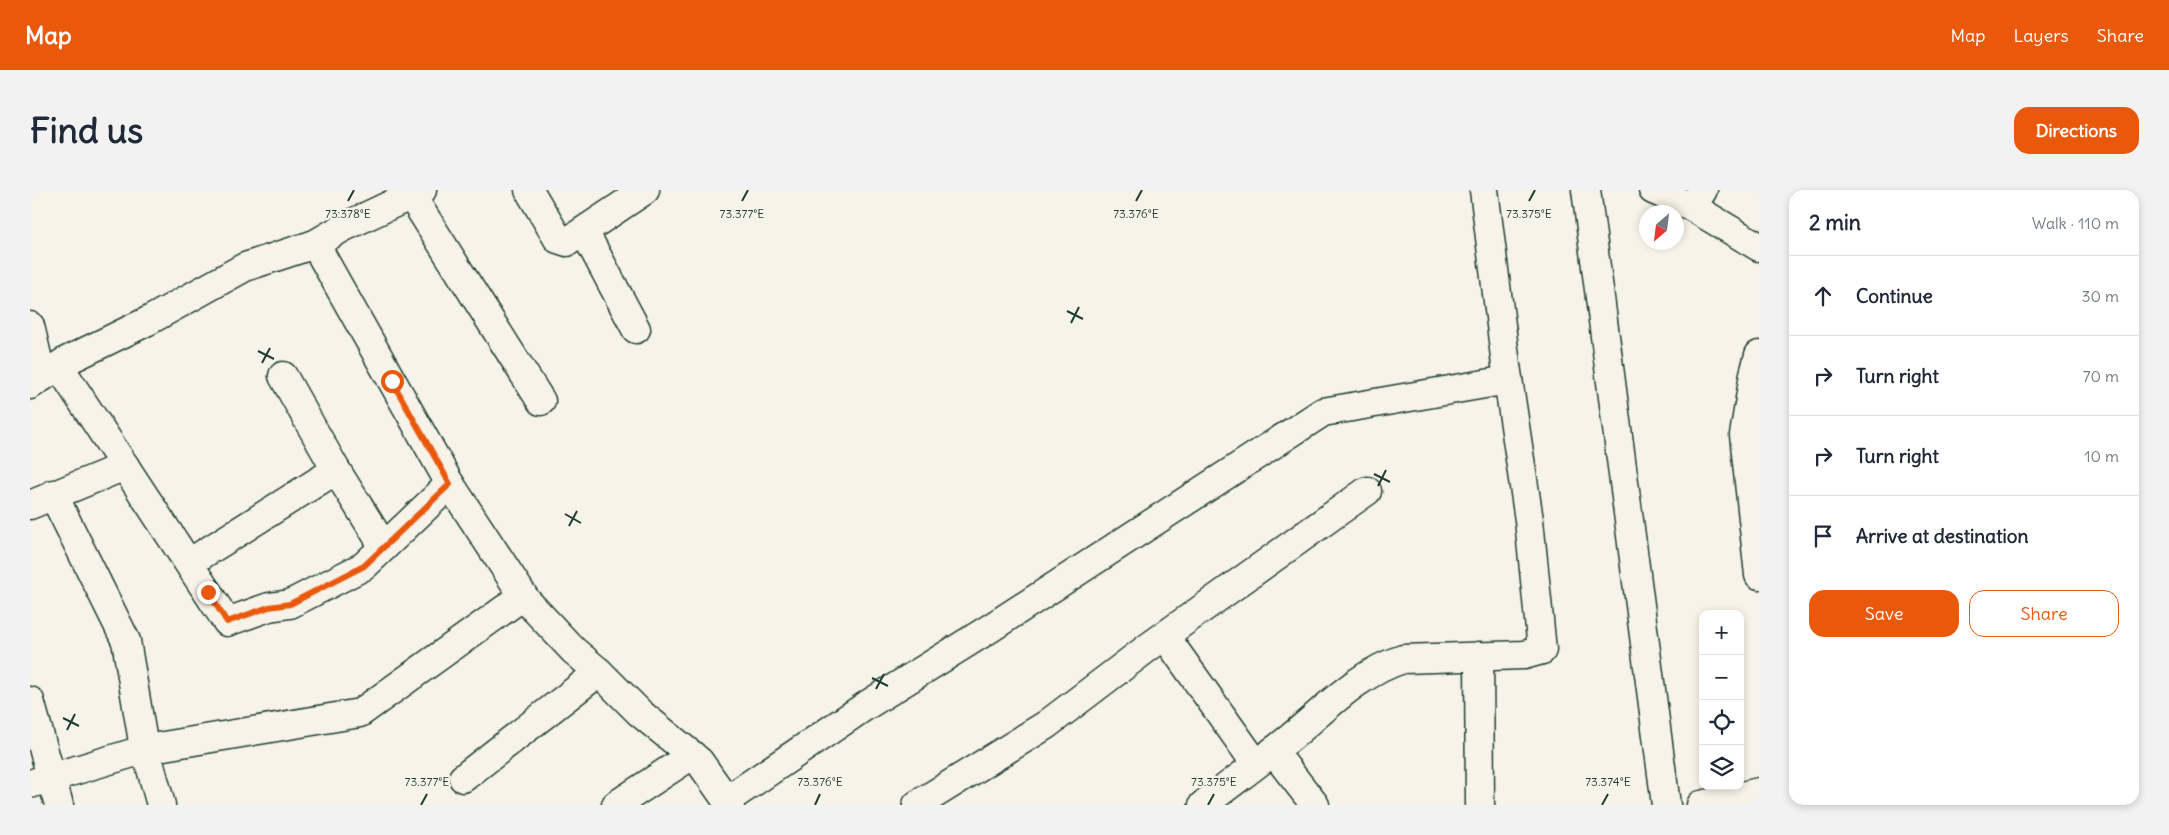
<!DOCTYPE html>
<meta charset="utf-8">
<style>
:root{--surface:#fff;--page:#f2f2f3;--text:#1f2937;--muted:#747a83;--line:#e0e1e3;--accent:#ea580c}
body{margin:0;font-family:Delius,sans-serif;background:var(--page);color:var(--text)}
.controls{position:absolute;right:15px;bottom:15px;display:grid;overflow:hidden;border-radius:10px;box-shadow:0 2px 8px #0003}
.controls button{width:45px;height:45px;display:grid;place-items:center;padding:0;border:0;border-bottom:1px solid var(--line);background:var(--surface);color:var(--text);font:25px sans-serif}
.compass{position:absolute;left:1609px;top:15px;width:45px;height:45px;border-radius:50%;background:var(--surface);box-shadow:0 2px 8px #0003;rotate:208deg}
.stop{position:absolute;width:15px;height:15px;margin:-11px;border:4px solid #ea580c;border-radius:50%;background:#fff}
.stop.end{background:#ea580c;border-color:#fff;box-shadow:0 1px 5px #0008}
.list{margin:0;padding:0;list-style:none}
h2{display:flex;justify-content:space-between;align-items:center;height:65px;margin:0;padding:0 20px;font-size:21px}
h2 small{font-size:16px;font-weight:400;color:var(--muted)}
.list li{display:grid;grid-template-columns:32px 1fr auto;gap:15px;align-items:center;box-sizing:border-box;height:80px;padding:0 20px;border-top:1px solid var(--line)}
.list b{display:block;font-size:19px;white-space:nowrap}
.list em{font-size:16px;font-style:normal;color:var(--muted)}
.actions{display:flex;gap:10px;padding:15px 20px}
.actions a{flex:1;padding:11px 0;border:1px solid var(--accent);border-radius:15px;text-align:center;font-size:18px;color:var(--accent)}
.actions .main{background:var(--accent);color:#fff}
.icon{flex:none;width:28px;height:28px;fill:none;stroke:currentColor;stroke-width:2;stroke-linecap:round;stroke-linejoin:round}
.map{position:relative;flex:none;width:1729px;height:615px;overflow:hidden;border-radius:15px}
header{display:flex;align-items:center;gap:30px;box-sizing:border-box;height:70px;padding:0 25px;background:var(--accent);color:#fff}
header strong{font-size:24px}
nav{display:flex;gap:28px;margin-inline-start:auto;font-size:18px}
.intro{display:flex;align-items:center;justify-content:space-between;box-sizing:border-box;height:120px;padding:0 30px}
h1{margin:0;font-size:35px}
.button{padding:12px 22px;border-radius:15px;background:var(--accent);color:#fff;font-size:18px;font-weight:700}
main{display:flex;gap:30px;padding:0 30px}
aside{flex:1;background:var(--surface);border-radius:15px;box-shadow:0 2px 8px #0003}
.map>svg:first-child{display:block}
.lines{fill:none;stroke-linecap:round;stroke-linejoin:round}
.minor-casing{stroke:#1f3d34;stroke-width:31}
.highway-casing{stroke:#1f3d34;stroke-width:31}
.minor{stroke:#f7f3e8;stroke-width:28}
.highway{stroke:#f7f3e8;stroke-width:28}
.route{stroke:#ea580c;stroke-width:6}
.ticks{fill:none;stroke:#1f3d34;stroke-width:2}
.ticks-label{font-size:12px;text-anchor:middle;fill:#1f3d34;stroke:#f7f3e8;stroke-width:4.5;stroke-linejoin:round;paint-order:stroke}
</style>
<header>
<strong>Map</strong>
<nav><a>Map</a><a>Layers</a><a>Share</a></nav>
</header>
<div class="intro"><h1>Find us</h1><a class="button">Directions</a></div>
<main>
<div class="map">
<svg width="1729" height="615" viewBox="0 0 1729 615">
<rect width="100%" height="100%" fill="#f7f3e8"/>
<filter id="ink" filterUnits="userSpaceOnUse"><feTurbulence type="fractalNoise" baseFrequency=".02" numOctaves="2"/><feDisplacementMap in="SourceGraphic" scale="10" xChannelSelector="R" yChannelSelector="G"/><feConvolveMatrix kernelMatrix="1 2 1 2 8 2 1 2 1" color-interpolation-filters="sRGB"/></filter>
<g filter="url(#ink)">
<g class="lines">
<g class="minor-casing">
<g id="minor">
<path d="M499 0 528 49 537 52 615 0"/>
<path d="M1556 0 1636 615"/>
<path d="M381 5 511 211"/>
<path d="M1662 17 1673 0"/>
<path d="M554 41 606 139"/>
<path d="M285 54 420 294 496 410 543 460 569 482 610 523 669 571 700 615"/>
<path d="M0 136 12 187 0 180"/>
<path d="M1729 165 1724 184 1714 245 1729 385"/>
<path d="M29 176 197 432 239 417 260 414 334 376 420 294"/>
<path d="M253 186 306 280 354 357"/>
<path d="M0 195 36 171 118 131 215 77 285 54 314 37 392 0"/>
<path d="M23 304 96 451 112 546 131 615"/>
<path d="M0 315 95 276"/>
<path d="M159 373 306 280"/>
<path d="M1135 446 1226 574"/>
<path d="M1449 466 1450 615"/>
<path d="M0 511 29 615"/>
<path d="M1243 561 1285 615"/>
<path d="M433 588 569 482"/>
<path d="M0 594 116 559 330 523 493 406"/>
<path d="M697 610 837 515 959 439 1293 222 1478 190"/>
<path d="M586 615 662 565"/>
<path d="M887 615 1016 535 1120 456 1337 301"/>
<path d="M1173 615C1200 594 1228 574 1255 552 1292 523 1327 483 1373 469L1494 465 1512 460 1499 330 1476 175 1454 0"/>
<path d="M1671 615 1729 602"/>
</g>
</g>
<g class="highway-casing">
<path id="highway" d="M1623 0 1662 17 1729 57"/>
</g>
<use href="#minor" class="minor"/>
<use href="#highway" class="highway"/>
</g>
</g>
<g class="lines" filter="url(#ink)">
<path class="route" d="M178 402 197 432 239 417 260 414 334 376 420 294 362 191"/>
</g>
<path class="ticks" d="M318 11 324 0M712 11 718 0M1106 11 1112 0M1499 11 1505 0M1037 121 1053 129M1041 133 1049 117M228 161 244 169M232 173 240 158M1344 284 1360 292M1348 296 1356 280M535 324 551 333M539 336 547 321M842 488 858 496M846 499 854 484M33 528 49 536M37 540 45 524M391 615 397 604M785 615 790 604M1178 615 1184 604M1572 615 1578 604"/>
<g class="ticks-label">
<text x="318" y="28">73.378°E</text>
<text x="712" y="28">73.377°E</text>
<text x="1106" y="28">73.376°E</text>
<text x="1499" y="28">73.375°E</text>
<text x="397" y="596">73.377°E</text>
<text x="790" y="596">73.376°E</text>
<text x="1184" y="596">73.375°E</text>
<text x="1578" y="596">73.374°E</text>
</g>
</svg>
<div class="controls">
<button>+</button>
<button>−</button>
<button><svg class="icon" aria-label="locate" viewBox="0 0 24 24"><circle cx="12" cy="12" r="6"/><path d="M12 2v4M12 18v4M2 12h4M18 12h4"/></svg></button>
<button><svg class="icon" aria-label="layers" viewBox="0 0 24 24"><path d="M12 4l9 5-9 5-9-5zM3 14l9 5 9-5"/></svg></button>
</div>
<svg class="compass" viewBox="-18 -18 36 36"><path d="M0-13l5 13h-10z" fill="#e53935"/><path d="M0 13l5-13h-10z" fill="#747a83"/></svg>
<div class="stop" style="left:362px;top:191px"></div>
<div class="stop end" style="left:178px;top:402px"></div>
</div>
<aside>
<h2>2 min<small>Walk · 110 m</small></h2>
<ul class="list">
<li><svg class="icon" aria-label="ahead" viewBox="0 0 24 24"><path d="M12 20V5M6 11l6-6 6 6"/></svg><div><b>Continue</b></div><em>30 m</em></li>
<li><svg class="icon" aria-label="right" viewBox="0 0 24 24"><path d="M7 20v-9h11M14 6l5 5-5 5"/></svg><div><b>Turn right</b></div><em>70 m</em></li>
<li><svg class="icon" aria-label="right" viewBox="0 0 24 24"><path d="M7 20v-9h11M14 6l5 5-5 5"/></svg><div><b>Turn right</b></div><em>10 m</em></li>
<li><svg class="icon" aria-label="arrive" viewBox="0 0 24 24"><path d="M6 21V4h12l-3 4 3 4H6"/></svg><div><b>Arrive at destination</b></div></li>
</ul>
<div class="actions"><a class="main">Save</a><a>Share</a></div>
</aside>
</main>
